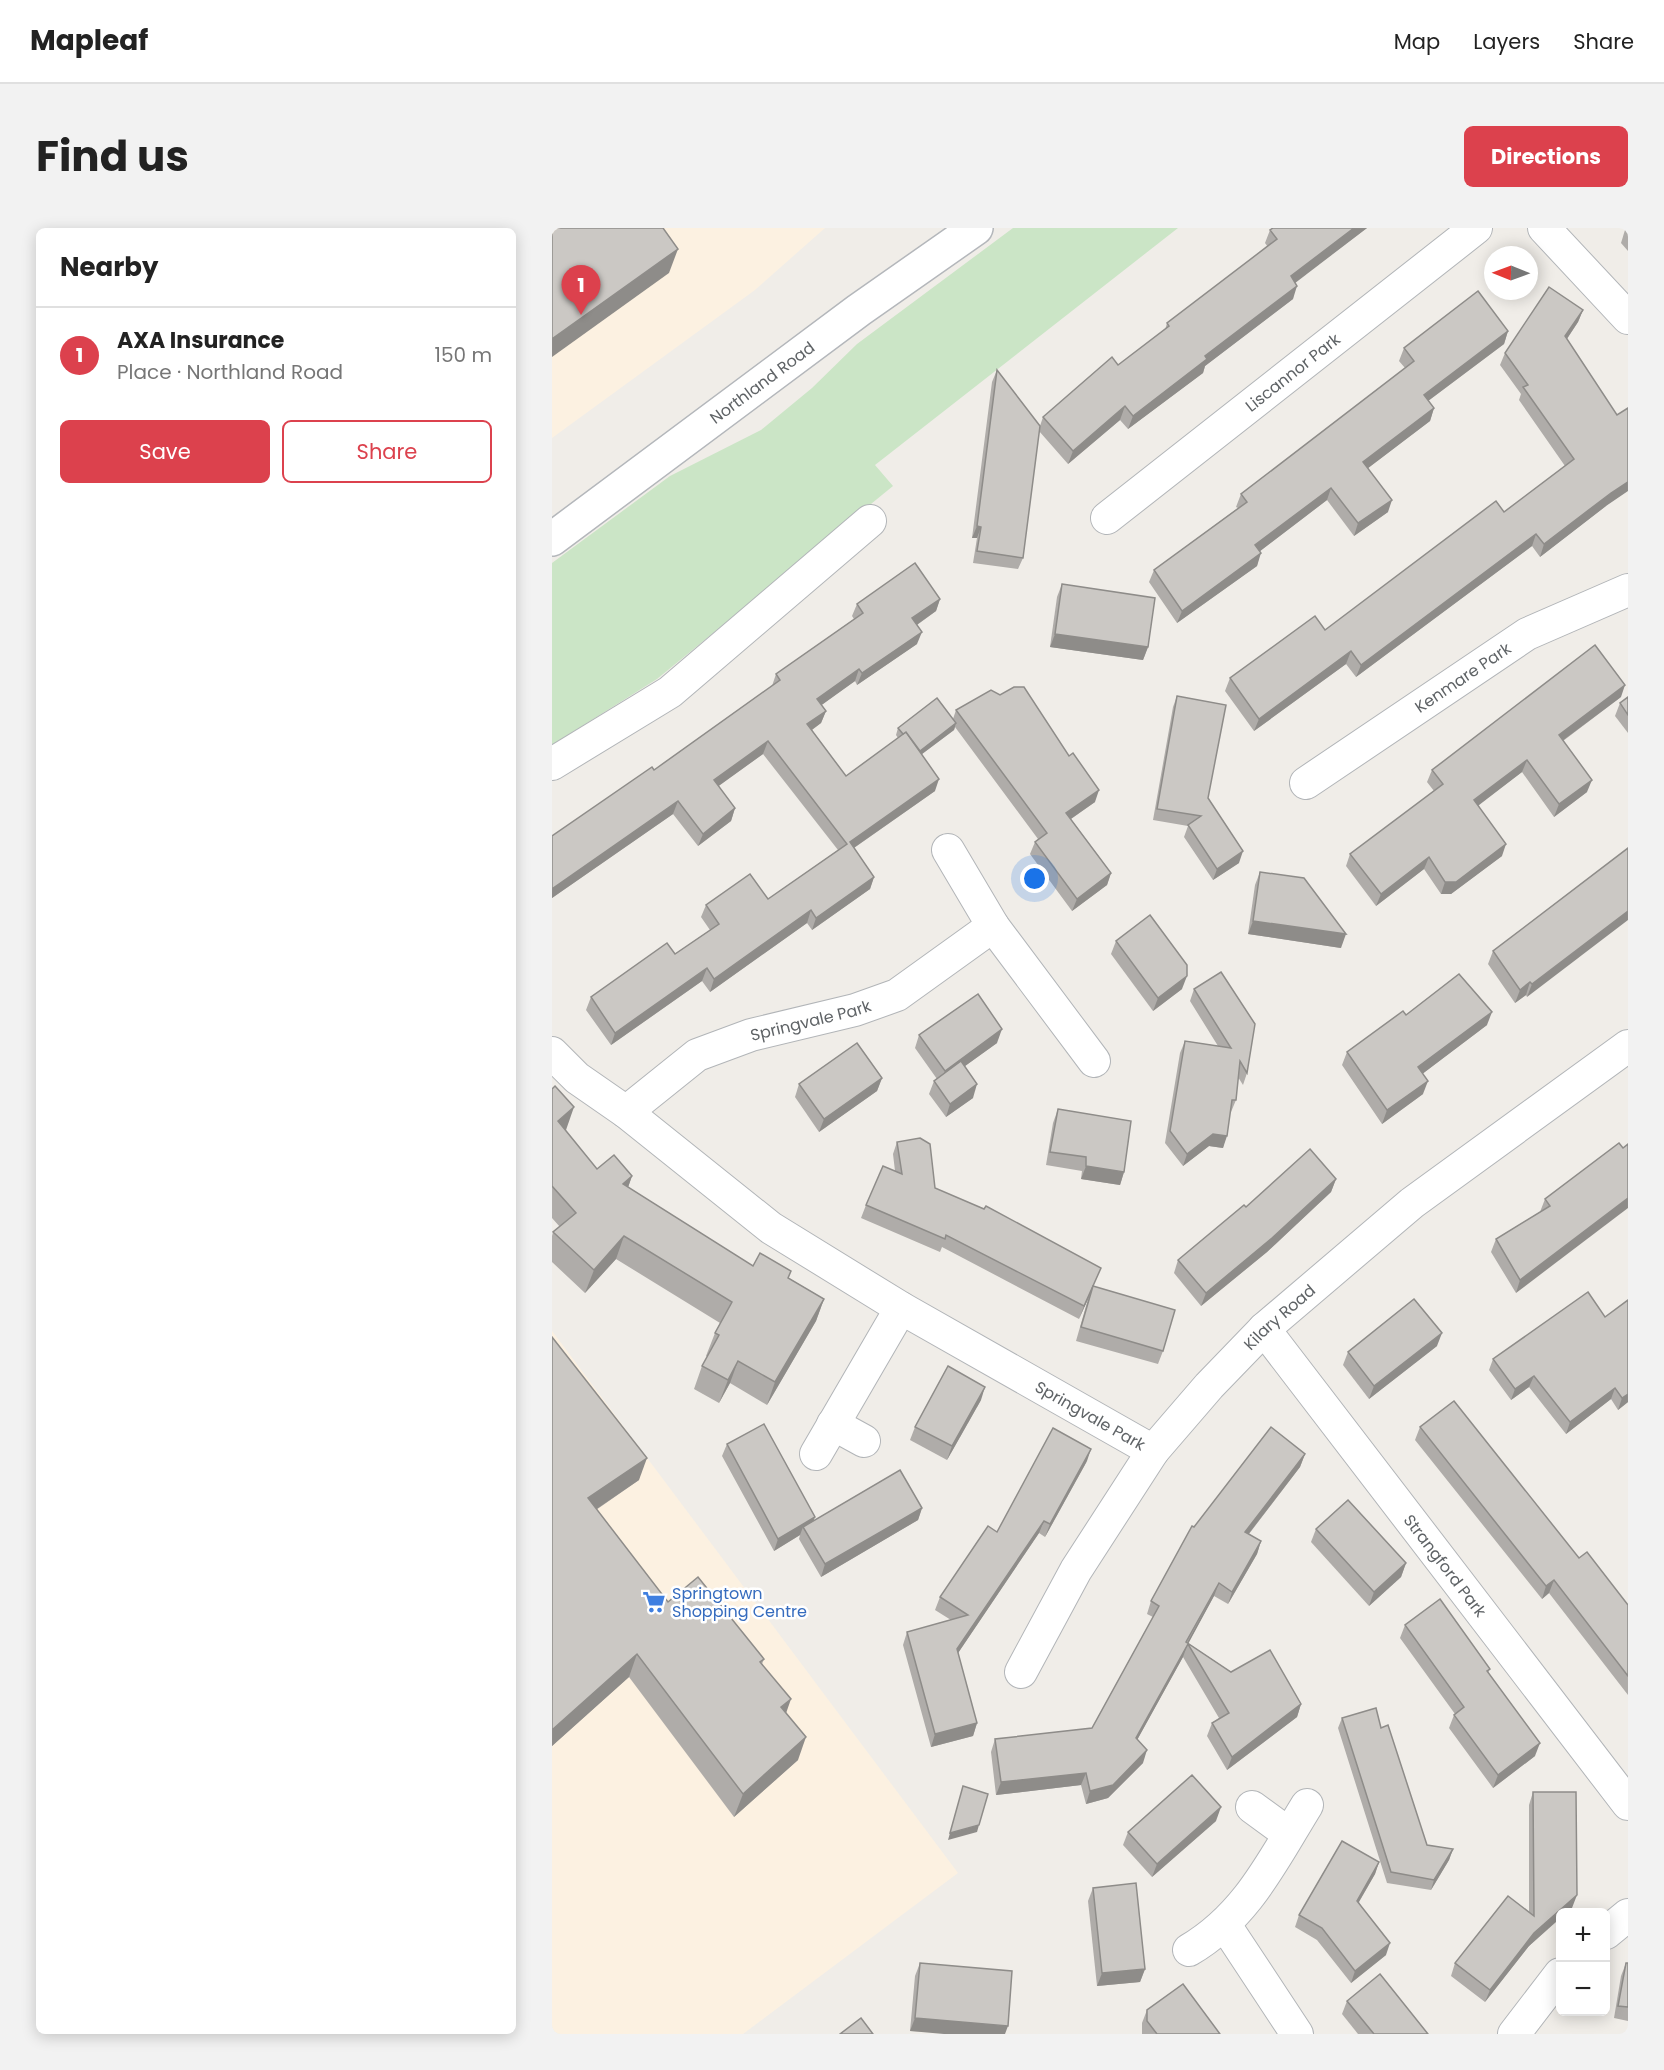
<!DOCTYPE html>
<meta charset="utf-8">
<style>
:root{--surface:#fff;--page:#f2f2f2;--text:#222;--muted:#767676;--line:#e0e0e0;--accent:#dc414d}
body{margin:0;font-family:Poppins,sans-serif;background:var(--page);color:var(--text)}
.controls{position:absolute;right:18px;bottom:18px;display:grid;overflow:hidden;border-radius:9px;box-shadow:0 3px 15px #0003}
.controls button{width:54px;height:54px;display:grid;place-items:center;padding:0;border:0;border-bottom:2px solid var(--line);background:var(--surface);color:var(--text);font:30px sans-serif}
.compass{position:absolute;left:932px;top:18px;width:54px;height:54px;border-radius:50%;background:var(--surface);box-shadow:0 3px 15px #0003;rotate:271deg}
.you{position:absolute;left:483px;top:651px;width:21px;height:21px;margin:-15px;border:4px solid #fff;border-radius:50%;background:#1a73e8;box-shadow:0 0 0 9px #1a73e833}
.badge{display:grid;place-items:center;width:39px;height:39px;border-radius:50%;background:var(--accent);color:#fff;font-size:20px;font-weight:700}
.pin{position:absolute;translate:-50% -50px;filter:drop-shadow(0 2px 3px #0008)}
.pin::after{content:'';position:absolute;top:32px;width:21px;height:18px;background:inherit;clip-path:polygon(0 0,100% 0,50% 100%)}
.list{margin:0;padding:0;list-style:none}
h2{display:flex;justify-content:space-between;align-items:center;height:78px;margin:0;padding:0 24px;font-size:26px}
h2 small{font-size:20px;font-weight:400;color:var(--muted)}
.list li{display:grid;grid-template-columns:39px 1fr auto;gap:18px;align-items:center;box-sizing:border-box;height:96px;padding:0 24px;border-top:2px solid var(--line)}
.list b{display:block;font-size:22px;white-space:nowrap}
.list p{margin:0;font-size:20px;white-space:nowrap;color:var(--muted)}
.list em{font-size:20px;font-style:normal;color:var(--muted)}
.actions{display:flex;gap:12px;padding:18px 24px}
.actions a{flex:1;padding:14px 0;border:2px solid var(--accent);border-radius:9px;text-align:center;font-size:21px;color:var(--accent)}
.actions .main{background:var(--accent);color:#fff}
.map{position:relative;flex:none;width:1076px;height:1806px;overflow:hidden;border-radius:9px}
header{display:flex;align-items:center;gap:36px;box-sizing:border-box;height:84px;padding:0 30px;background:var(--surface);border-bottom:2px solid var(--line)}
header strong{font-size:28px}
nav{display:flex;gap:33px;margin-inline-start:auto;font-size:21px}
.intro{display:flex;align-items:center;justify-content:space-between;box-sizing:border-box;height:144px;padding:0 36px}
h1{margin:0;font-size:42px}
.button{padding:15px 27px;border-radius:9px;background:var(--accent);color:#fff;font-size:21px;font-weight:700}
main{display:flex;gap:36px;padding:0 36px}
aside{flex:1;background:var(--surface);border-radius:9px;box-shadow:0 3px 15px #0003}
.map>svg:first-child{display:block}
.commercial{fill:#fcf1e1}
.green{fill:#cbe5c6}
.lines{fill:none;stroke-linecap:round;stroke-linejoin:round}
.minor-casing{stroke:#b2b5b8;stroke-width:34}
.secondary-casing{stroke:#b4b7bb;stroke-width:36}
.minor{stroke:#fff;stroke-width:32}
.secondary{stroke:#fff;stroke-width:33}
.wall{fill:#afaca9}
.shaded-wall{fill:#8e8c89}
.building{fill:#cbc8c4;stroke:#8e8c89;stroke-width:1.5}
.labels{text-anchor:middle;stroke-width:5;stroke-linejoin:round;paint-order:stroke}
.street-label{font-size:16px;fill:#5f6366;stroke:#fff}
.shop-label{font-size:16px;fill:#366cbe;stroke:#fff;text-anchor:start}
</style>
<header>
<strong>Mapleaf</strong>
<nav><a>Map</a><a>Layers</a><a>Share</a></nav>
</header>
<div class="intro"><h1>Find us</h1><a class="button">Directions</a></div>
<main>
<aside>
<h2>Nearby<small></small></h2>
<ul class="list">
<li><span class="badge">1</span><div><b>AXA Insurance</b><p>Place · Northland Road</p></div><em>150 m</em></li>
</ul>
<div class="actions"><a class="main">Save</a><a>Share</a></div>
</aside>
<div class="map">
<svg width="1076" height="1806" viewBox="0 0 1076 1806">
<rect width="100%" height="100%" fill="#f0ede8"/>
<g class="commercial">
<path d="M0 0H273L203 62 0 210Z"/>
<path d="M0 1103 406 1645 191 1806H0Z"/>
</g>
<path class="green" d="M461 0H626L323 237 341 258 105 451 0 517V335L118 248 209 202 260 160 305 116Z"/>
<g class="lines">
<g class="minor-casing">
<g id="minor">
<path d="M992 0 1076 90"/>
<path id="s1" d="M555 290 924 0"/>
<path d="M0 536 118 464 318 293"/>
<path id="s2" d="M754 555 975 406 1076 362"/>
<path d="M441 698 542 833"/>
<path id="s3" d="M0 825 25 850 74 884 219 1000 349 1080 601 1223"/>
<path id="s4" d="M74 884 145 827 199 807 303 782 345 767 441 698 396 622"/>
<path id="s5" d="M712 1101 1076 1576"/>
<path d="M281 1196 312 1213"/>
<path d="M264 1226 349 1080"/>
<path id="s6" d="M469 1444 524 1342 601 1223 657 1158 712 1101 860 975 1076 818"/>
<path d="M700 1579 737 1606"/>
<path d="M673 1697 745 1806"/>
<path d="M1054 1705 1076 1687"/>
<path d="M637 1722C695 1688 721 1632 755 1577"/>
<path d="M962 1806 1008 1746"/>
</g>
</g>
<g class="secondary-casing">
<g id="secondary">
<path id="s7" d="M0 311 307 82 424 0"/>
</g>
</g>
<use href="#minor" class="minor"/>
<use href="#secondary" class="secondary"/>
</g>
<g class="wall">
<path d="M815 0 743 54 741 71 653 138 651 145 576 201 568 192 516 236 487 203 471 330 466 341 421 335 425 310H420L440 154 445 142 488 198 491 189 566 137 613 102 615 95 716 19 713 15 718 2Z"/>
<path d="M1076 0V23L1069 15 1073 2Z"/>
<path d="M1031 82 1026 94 1015 111 1054 278 988 329 980 318 804 449 794 436 702 503 673 463 678 450 773 402 952 284 1013 238 967 172 969 166 948 137 953 125Z"/>
<path d="M956 103 952 116 876 173 882 180 878 193 816 240 836 284 802 308 775 272 708 323 705 338 625 395 597 354 602 342 686 280 684 279 689 266 853 140 847 133 852 120Z"/>
<path d="M510 356 596 419 591 432 498 419 505 369Z"/>
<path d="M388 371 384 383 365 397V416L305 457 303 453 269 477 274 483 269 495 260 502 294 548 346 510 344 507 346 500 401 491 404 482 543 574 519 591 559 645 555 657 520 683 478 626 483 614 486 611 403 499 402 502 370 526 383 563 302 620 322 649 318 661 260 702 255 695 158 764 150 753 59 817 34 782 39 769 123 726 158 702 149 689 154 677 216 671 286 622 211 526 166 558 183 580 179 593 146 618 121 586 0 670V608L102 542 220 458 224 446 302 391 300 388 305 376Z"/>
<path d="M625 468 656 570 687 635 661 652 632 609 636 598 601 592 621 479Z"/>
<path d="M1069 469 1011 513 1035 564 1002 589 970 544 926 577 950 628 899 666H889L872 641 824 678 794 638 798 626 882 563 875 554 880 542Z"/>
<path d="M1076 469V505L1063 488 1068 475Z"/>
<path d="M1076 620 975 769 974 767 963 775 936 736 941 723Z"/>
<path d="M708 644 789 720 696 706 703 657Z"/>
<path d="M564 713 630 761 601 783 559 726Z"/>
<path d="M642 761 695 845 691 857 686 849 684 872 679 884H678L671 920 657 918 631 938 613 915 628 825 633 813 666 818 638 773Z"/>
<path d="M854 787 935 797 870 846 871 866 830 896 790 837 795 824Z"/>
<path d="M367 807 445 815 413 838 421 870 394 889 377 866 382 853 385 851 363 820Z"/>
<path d="M330 850 325 863 267 904 243 869 247 856Z"/>
<path d="M0 861 13 902 45 941 80 948 76 959 201 1038 237 1050 272 1071 264 1093 215 1177 178 1155 167 1175 142 1161 150 1138 156 1129 154 1128 163 1105 168 1095 64 1031 33 1065 0 1034V1008L1 1004 8 999 0 990Z"/>
<path d="M506 881 572 944 568 957 529 951 530 943 494 937 501 895Z"/>
<path d="M345 914 383 960 542 1058 611 1123 606 1136 524 1113 536 1071 527 1091 390 1019 388 1024 309 990 314 977 343 943 341 926Z"/>
<path d="M1067 915 964 1065 939 1024 944 1011 988 984 993 971Z"/>
<path d="M784 951 779 964 715 1024 649 1078 622 1045 626 1032 694 979Z"/>
<path d="M1053 1089 1076 1174 1066 1182 1059 1171 1014 1206 977 1159 959 1172 937 1142 941 1131Z"/>
<path d="M0 1109 87 1252 44 1282 116 1374 212 1431 210 1436 234 1485 246 1532 182 1589 77 1449 0 1518Z"/>
<path d="M885 1118 817 1171 791 1137 796 1124Z"/>
<path d="M429 1172 395 1232 358 1212 363 1199Z"/>
<path d="M868 1199 1027 1330 1076 1377V1467L997 1365 990 1371 863 1212Z"/>
<path d="M175 1216 263 1289 261 1293 370 1280 366 1292 269 1349 247 1311 248 1307 222 1323 170 1228Z"/>
<path d="M753 1226 748 1239 697 1306 709 1313 705 1326 676 1376 662 1368 636 1415 679 1444 749 1476 745 1489 675 1542 655 1508 660 1495 667 1490 631 1429 585 1512 591 1535 556 1570 534 1576 529 1557 444 1567 439 1524 443 1511 540 1500 601 1389 595 1386 599 1373 642 1299Z"/>
<path d="M535 1233 493 1309 487 1305 406 1425 425 1495 421 1508 379 1519 351 1417 355 1404 399 1392 383 1382 388 1369 445 1304Z"/>
<path d="M764 1301 854 1335 849 1349 817 1378 759 1314Z"/>
<path d="M853 1397 938 1441 936 1445 983 1528 941 1560 897 1500 902 1487 903 1486 848 1410Z"/>
<path d="M790 1490 829 1500 875 1617 901 1621 897 1632 879 1662 835 1655 786 1500Z"/>
<path d="M981 1564 1020 1680 977 1718 933 1774 899 1748 903 1735 977 1684V1577Z"/>
<path d="M664 1593 600 1649 571 1617 576 1604Z"/>
<path d="M827 1634 823 1646 807 1674 834 1727 799 1755 765 1712 743 1699 747 1687Z"/>
<path d="M541 1660 593 1741 588 1754 545 1758 536 1673Z"/>
<path d="M368 1735 453 1806 358 1803 363 1748Z"/>
<path d="M1074 1735H1076V1793L1062 1790 1069 1748Z"/>
<path d="M795 1773 876 1806H806L790 1786Z"/>
<path d="M595 1782 668 1806H590V1795Z"/>
</g>
<g class="shaded-wall">
<path d="M802 0H815L734 62 739 48Z"/>
<path d="M126 21 117 45 0 129V111Z"/>
<path d="M745 58 741 71 653 138 651 145 576 201 581 188 653 128Z"/>
<path d="M1031 82 1026 94 1008 121 1013 108Z"/>
<path d="M956 103 952 116 868 179 872 167Z"/>
<path d="M573 178 568 192 516 236 521 223Z"/>
<path d="M882 180 878 193 807 247 811 234Z"/>
<path d="M1076 254V263L1054 278 988 329 992 316 1059 265Z"/>
<path d="M779 260 775 272 699 330 703 317Z"/>
<path d="M840 272 836 284 802 308 806 295Z"/>
<path d="M425 298 429 299 425 310H420Z"/>
<path d="M984 306 980 318 804 449 809 437Z"/>
<path d="M709 325 705 338 625 395 630 383Z"/>
<path d="M388 371 384 383 356 403 360 390Z"/>
<path d="M370 404 365 416 305 457 310 445Z"/>
<path d="M503 406 596 419 591 432 498 419Z"/>
<path d="M799 423 794 436 702 503 707 491Z"/>
<path d="M307 441 303 453 260 484 265 471Z"/>
<path d="M1073 457 1069 469 1002 519 1007 507Z"/>
<path d="M274 483 269 495 250 509 255 496Z"/>
<path d="M404 495 402 502 362 532 365 525Z"/>
<path d="M216 513 211 526 157 565 162 552Z"/>
<path d="M975 532 970 544 918 584 922 572Z"/>
<path d="M387 551 383 563 293 626 298 614Z"/>
<path d="M1040 552 1035 564 1002 589 1007 576Z"/>
<path d="M547 562 543 574 510 597 514 585Z"/>
<path d="M126 573 121 586 0 670V661Z"/>
<path d="M183 580 179 593 146 618 151 606Z"/>
<path d="M954 616 950 628 899 666H889L893 654Z"/>
<path d="M691 623 687 635 661 652 665 641Z"/>
<path d="M877 629 872 641 824 678 829 666Z"/>
<path d="M559 645 555 657 520 683 525 671Z"/>
<path d="M322 649 318 661 260 702 264 690Z"/>
<path d="M259 682 255 695 158 764 162 751Z"/>
<path d="M1076 683V692L975 769 980 756Z"/>
<path d="M701 693 794 706 789 720 696 706Z"/>
<path d="M155 740 150 753 59 817 63 805Z"/>
<path d="M635 748 630 761 601 783 606 770Z"/>
<path d="M978 754 974 767 963 775 968 762Z"/>
<path d="M940 784 935 797 861 853 866 839Z"/>
<path d="M450 801 445 815 388 856 393 843Z"/>
<path d="M330 850 325 863 267 904 272 891Z"/>
<path d="M876 853 871 866 830 896 835 882Z"/>
<path d="M425 856 421 870 394 889 398 876Z"/>
<path d="M22 879 14 902 0 914 6 893Z"/>
<path d="M661 906 675 908 671 920 657 918 631 938 635 926Z"/>
<path d="M534 938 572 944 568 957 529 951Z"/>
<path d="M80 948 72 971 71 956Z"/>
<path d="M784 951 779 964 715 1024 649 1078 654 1065Z"/>
<path d="M1076 970V980L964 1065 968 1052Z"/>
<path d="M72 1008 64 1031 33 1065 42 1042Z"/>
<path d="M541 1058 536 1071 527 1091 532 1078Z"/>
<path d="M272 1071 264 1093 215 1177 223 1154Z"/>
<path d="M890 1105 885 1118 817 1171 822 1158Z"/>
<path d="M186 1133 178 1155 167 1175 176 1152Z"/>
<path d="M982 1148 977 1159 959 1172 963 1161Z"/>
<path d="M433 1159 429 1172 395 1232 400 1218Z"/>
<path d="M1063 1160 1059 1171 1014 1206 1018 1194Z"/>
<path d="M1076 1166V1174L1066 1182 1070 1170Z"/>
<path d="M539 1221 535 1233 493 1309 498 1296Z"/>
<path d="M753 1226 748 1239 688 1317 693 1304Z"/>
<path d="M95 1230 87 1252 27 1293 36 1270Z"/>
<path d="M370 1280 366 1292 269 1349 273 1336Z"/>
<path d="M263 1289 258 1301 251 1299 248 1307 222 1323 226 1311Z"/>
<path d="M492 1293 487 1305 400 1434 405 1421Z"/>
<path d="M709 1313 705 1326 676 1376 680 1364Z"/>
<path d="M854 1335 849 1349 817 1378 822 1364Z"/>
<path d="M1002 1352 997 1365 990 1371 994 1358Z"/>
<path d="M667 1355 662 1368 635 1418 631 1429 579 1523 584 1510Z"/>
<path d="M85 1426 77 1449 0 1518V1502Z"/>
<path d="M239 1471 231 1494 229 1479Z"/>
<path d="M749 1476 745 1489 675 1542 680 1529Z"/>
<path d="M425 1495 421 1508 379 1519 383 1506Z"/>
<path d="M254 1509 246 1532 182 1589 191 1566Z"/>
<path d="M988 1515 983 1528 941 1560 946 1547Z"/>
<path d="M595 1522 591 1535 556 1570 534 1576 538 1563Z"/>
<path d="M534 1545 529 1557 444 1567 449 1554Z"/>
<path d="M669 1579 664 1593 600 1649 605 1636Z"/>
<path d="M427 1597 425 1604 396 1612 398 1605Z"/>
<path d="M901 1621 897 1632 879 1662 882 1652Z"/>
<path d="M827 1634 823 1646 801 1684 805 1673Z"/>
<path d="M1025 1667 1020 1680 1015 1684H1008V1690L977 1718 933 1774 938 1762 982 1705Z"/>
<path d="M838 1715 834 1727 799 1755 803 1743Z"/>
<path d="M593 1741 588 1754 545 1758 550 1745Z"/>
<path d="M363 1790 456 1798 453 1806H392L358 1803Z"/>
</g>
<g class="building">
<path d="M0 0H111L126 21 0 111Z"/>
<path d="M721 0H802L739 48 745 58 653 128 655 131 581 188 573 178 521 223 491 189 560 129 566 137 617 98 615 95 725 11 718 2Z"/>
<path d="M997 59 1031 82 1013 108 1065 187 1076 180V254L1059 265 992 316 984 306 809 437 799 423 707 491 678 450 763 388 773 402 944 273 952 284 1022 231 971 159 976 157 953 125Z"/>
<path d="M926 63 956 103 872 167 882 180 811 234 840 272 806 295 779 260 703 317 709 325 630 383 602 342 695 274 689 266 862 133 852 120Z"/>
<path d="M445 142 488 198 471 330 425 323 429 299 425 298Z"/>
<path d="M363 335 388 371 360 390 370 404 310 445 307 441 265 471 274 483 255 496 294 548 354 504 387 551 298 614 322 649 264 690 259 682 162 751 155 740 63 805 39 769 115 715 123 726 167 696 154 677 198 646 216 671 295 616 216 513 162 552 183 580 151 606 126 573 0 661V608L100 539 102 542 228 452 224 446 311 385 305 376Z"/>
<path d="M510 356 603 370 596 419 503 406Z"/>
<path d="M1043 417 1073 457 1007 507 1040 552 1007 576 975 532 922 572 954 616 904 654H893L877 629 829 666 798 626 891 556 880 542Z"/>
<path d="M462 459H472L517 528 521 525 547 562 514 585 559 645 525 671 483 614 495 605 404 482 439 462 448 467Z"/>
<path d="M625 468 674 477 656 570 691 623 665 641 636 597 649 588 605 581Z"/>
<path d="M1076 469V487L1068 475Z"/>
<path d="M385 470 404 495 368 523 354 504 351 506 346 500Z"/>
<path d="M1076 620V683L980 756 978 754 968 762 941 723Z"/>
<path d="M708 644 752 650 794 706 701 693Z"/>
<path d="M598 687 635 737V748L606 770 564 713Z"/>
<path d="M669 744 703 796 695 845 688 833 684 872H680L675 908 661 906 635 926 618 903 633 813 679 820 642 761Z"/>
<path d="M907 746 940 784 866 839 876 853 835 882 795 824 851 783 854 787Z"/>
<path d="M426 766 450 801 393 843 367 807Z"/>
<path d="M305 815 330 850 272 891 247 856Z"/>
<path d="M409 833 425 856 398 876 382 853Z"/>
<path d="M3 858 22 879 6 893 45 941 62 927 80 948 71 956 201 1038 208 1025 239 1043 236 1050 272 1071 223 1154 186 1133 176 1152 150 1138 167 1107 163 1105 180 1074 72 1008 42 1042 1 1004 24 985 0 958V861Z"/>
<path d="M506 881 579 893 572 944 534 938V929L498 924Z"/>
<path d="M368 910 378 916 383 960 432 981 434 978 549 1040 532 1078 394 1007 393 1011 314 977 331 938 350 946 345 914Z"/>
<path d="M1067 915 1071 920 1076 916V970L968 1052 944 1011 998 978 993 971Z"/>
<path d="M758 921 784 951 720 1010 654 1065 626 1032 692 977 694 979Z"/>
<path d="M541 1058 623 1082 611 1123 529 1099Z"/>
<path d="M1036 1064 1053 1089 1076 1072V1166L1070 1170 1063 1160 1018 1194 982 1148 963 1161 941 1131Z"/>
<path d="M862 1071 890 1105 822 1158 796 1124Z"/>
<path d="M0 1109 95 1230 36 1270 116 1374 146 1349 212 1431 208 1434 239 1471 229 1479 254 1509 191 1566 85 1426 0 1502Z"/>
<path d="M396 1138 433 1159 400 1218 363 1199Z"/>
<path d="M902 1173 1027 1330 1035 1324 1076 1377V1448L1002 1352 994 1358 868 1199Z"/>
<path d="M212 1196 263 1289 226 1311 175 1216Z"/>
<path d="M719 1199 753 1226 693 1304 709 1313 680 1364 667 1355 634 1414 679 1444 718 1422 749 1476 680 1529 660 1495 677 1485 636 1416 584 1510 595 1522 561 1557 538 1563 534 1545 449 1554 443 1511 540 1500 607 1378 599 1373 640 1298 642 1299Z"/>
<path d="M501 1200 539 1221 498 1296 492 1293 405 1421 425 1495 383 1506 355 1404 416 1387 388 1369 436 1298 445 1304Z"/>
<path d="M348 1242 370 1280 273 1336 251 1299Z"/>
<path d="M796 1272 854 1335 822 1364 764 1301Z"/>
<path d="M888 1371 938 1441 935 1443 988 1515 946 1547 902 1487 912 1479 853 1397Z"/>
<path d="M824 1480 829 1500 836 1497 875 1617 901 1621 882 1652 839 1644 790 1490Z"/>
<path d="M640 1547 669 1579 605 1636 576 1604Z"/>
<path d="M411 1558 436 1566 427 1597 398 1605Z"/>
<path d="M981 1564H1024L1025 1667 982 1705 938 1762 903 1735 956 1668 982 1688Z"/>
<path d="M790 1613 827 1634 805 1673 838 1715 803 1743 770 1700 747 1687Z"/>
<path d="M584 1655 593 1741 550 1745 541 1660Z"/>
<path d="M368 1735 460 1743 456 1798 363 1790Z"/>
<path d="M1074 1735H1076V1779L1066 1778Z"/>
<path d="M828 1746 876 1806H822L795 1773Z"/>
<path d="M631 1756 668 1806H605L595 1793V1782Z"/>
<path d="M309 1790 321 1806H288Z"/>
</g>
<defs>
<g id="supermarket-bare" transform="scale(1.8)"><path d="M-6-5.5h2.5l.6 2H6L4.5 2H-2.5L-4.4-4H-6ZM-1.5 3.2a1.3 1.3 0 1 0 .1 0ZM3 3.2a1.3 1.3 0 1 0 .1 0Z" fill="#3f7fe0" stroke="#fff" stroke-width="2.5" paint-order="stroke"/></g>
</defs>
<g fill-rule="evenodd">
<use href="#supermarket-bare" x="102" y="1374"/>
</g>
<g class="labels">
<g class="street-label">
<text dy="6" stroke="none"><textPath href="#s1" startOffset="236">Liscannor Park</textPath></text>
<text dy="6" stroke="none"><textPath href="#s7" startOffset="262">Northland Road</textPath></text>
<text dy="6" stroke="none"><textPath href="#s2" startOffset="189">Kenmare Park</textPath></text>
<text dy="6" stroke="none"><textPath href="#s4" startOffset="210">Springvale Park</textPath></text>
<text dy="6" stroke="none"><textPath href="#s6" startOffset="442">Kilary Road</textPath></text>
<text dy="6" stroke="none"><textPath href="#s3" startOffset="651">Springvale Park</textPath></text>
<text dy="6" stroke="none"><textPath href="#s5" startOffset="298">Strangford Park</textPath></text>
</g>
<g class="shop-label">
<text x="120" y="1371">Springtown<tspan x="120" dy="18">Shopping Centre</tspan></text>
</g>
</g>
</svg>
<div class="controls">
<button>+</button>
<button>−</button>
</div>
<svg class="compass" viewBox="-18 -18 36 36"><path d="M0-13l5 13h-10z" fill="#e53935"/><path d="M0 13l5-13h-10z" fill="#767676"/></svg>
<div class="you"></div>
<div class="pin badge" style="left:29px;top:87px">1</div>
</div>
</main>
